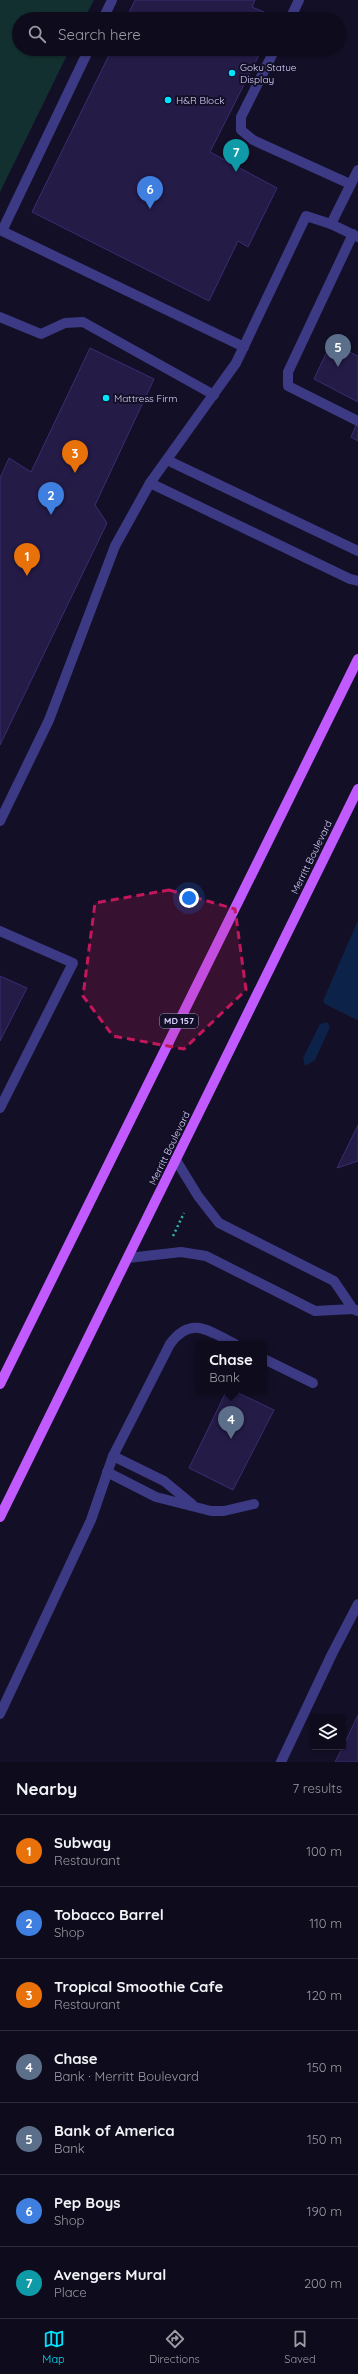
<!DOCTYPE html>
<meta charset="utf-8">
<style>
:root{--surface:#0e0b1c;--page:#1c1929;--text:#f1f3f6;--muted:#9b9ba3;--line:#2e2b3b;--accent:#00e5ff}
body{margin:0;font-family:Quicksand,sans-serif;background:var(--page);color:var(--text)}
.controls{position:absolute;right:12px;bottom:12px;display:grid;overflow:hidden;border-radius:4px;box-shadow:0 1px 3px #0004}
.controls button{width:36px;height:36px;display:grid;place-items:center;padding:0;border:0;border-bottom:1px solid var(--line);background:var(--surface);color:var(--text);font:20px sans-serif}
.you{position:absolute;left:189px;top:898px;width:14px;height:14px;margin:-10px;border:3px solid #fff;border-radius:50%;background:#1a73e8;box-shadow:0 0 0 6px #1a73e833}
.badge{display:grid;place-items:center;width:26px;height:26px;border-radius:50%;background:var(--accent);color:#fff;font-size:13px;font-weight:700}
.pin{position:absolute;translate:-50% -33px;filter:drop-shadow(0 1px 2px #0008)}
.pin::after{content:'';position:absolute;top:21px;width:14px;height:12px;background:inherit;clip-path:polygon(0 0,100% 0,50% 100%)}
.popup{position:absolute;left:195px;top:1341px;width:72px;height:52px;box-sizing:border-box;display:grid;place-content:center;border-radius:4px;background:var(--surface);filter:drop-shadow(0 1px 3px #0005);font-size:13px;white-space:nowrap;color:var(--muted)}
.popup b{font-size:15px;color:var(--text)}
.popup::after{content:'';position:absolute;left:50%;top:100%;margin-left:-8px;border:8px solid transparent;border-top-color:var(--surface)}
.list{margin:0;padding:0;list-style:none}
h2{display:flex;justify-content:space-between;align-items:center;height:52px;margin:0;padding:0 16px;font-size:17px}
h2 small{font-size:13px;font-weight:400;color:var(--muted)}
.list li{display:grid;grid-template-columns:26px 1fr auto;gap:12px;align-items:center;box-sizing:border-box;height:72px;padding:0 16px;border-top:1px solid var(--line)}
.list b{display:block;font-size:15px;white-space:nowrap}
.list p{margin:0;font-size:13px;white-space:nowrap;color:var(--muted)}
.list em{font-size:13px;font-style:normal;color:var(--muted)}
.icon{flex:none;width:22px;height:22px;fill:none;stroke:currentColor;stroke-width:2;stroke-linecap:round;stroke-linejoin:round}
.map{position:relative;flex:none;width:358px;height:1762px;overflow:hidden}
.search{position:absolute;background:var(--surface);box-shadow:0 1px 3px #0004;left:12px;right:12px;top:12px;height:44px;display:flex;align-items:center;gap:10px;box-sizing:border-box;padding:0 14px;border-radius:22px;color:var(--muted);font-size:15px}
.sheet{height:556px;background:var(--surface)}
nav{display:flex;justify-content:space-around;align-items:center;box-sizing:border-box;height:56px;border-top:1px solid var(--line);background:var(--surface);font-size:11px;color:var(--muted)}
nav a{display:grid;justify-items:center;gap:2px}
nav .on{color:var(--accent)}
.map>svg:first-child{display:block}
.green{fill:#12302f}
.water{fill:#0c2248}
.building{fill:#241b47;stroke:#3b2d73}
.lines{fill:none;stroke-linecap:round;stroke-linejoin:round}
.path{stroke:#2fb8b0;stroke-width:2.5;stroke-dasharray:2 3;stroke-linecap:butt}
.lane{stroke:#3d3a85;stroke-width:10}
.primary{stroke:#c25bff;stroke-width:10}
.marked{fill:#c2185b;fill-opacity:0.2;stroke:#c2185b;stroke-width:3;stroke-dasharray:8 5;stroke-linejoin:round}
.poi-dot{fill:#00e5ff;stroke:#130f26;stroke-width:1.5}
.labels{text-anchor:middle;stroke-width:4;stroke-linejoin:round;paint-order:stroke}
.shield{fill:#130f26;stroke:#9e99be;stroke-width:1}
.shield-label{font-size:9px;font-weight:bold;fill:#d9d4ff}
.poi-label{font-size:10px;fill:#d9d4ff;stroke:#130f26;text-anchor:start}
.street-label{font-size:10px;fill:#d9d4ff;stroke:#130f26}
</style>
<div class="map">
<svg width="358" height="1762" viewBox="0 0 358 1762">
<rect width="100%" height="100%" fill="#130f26"/>
<path class="green" d="M0 0H94L84 19H19V49H70L0 192Z"/>
<g class="water">
<path d="M358 920V1020H357L325 1004 323 1001Z"/>
<path d="M327 1022 330 1027 315 1060 305 1066 303 1058 320 1024Z"/>
</g>
<g class="building">
<path d="M135 0H255L252 7 278 18 126 19Z"/>
<path d="M112 49H262L210 152 277 188 248 247 238 241 209 301 32 212Z"/>
<path d="M331 343 358 356V402L314 379Z"/>
<path d="M90 348 154 379 95 505 107 523 0 745V478L9 458 31 472Z"/>
<path d="M358 421V441L351 437Z"/>
<path d="M0 976 27 988 0 1041Z"/>
<path d="M358 1125V1161L337 1168Z"/>
<path d="M227 1390H232L274 1410 233 1490 189 1468Z"/>
<path d="M358 1715V1762H335L343 1747Z"/>
</g>
<g class="lines">
<path class="path" d="M173 1236 184 1213"/>
<g class="lane">
<path d="M103 19 112 0"/>
<path d="M290 19 299 0"/>
<path d="M89 49 2 231 244 347"/>
<path d="M275 49 241 117V130L253 140 350 184"/>
<path d="M358 170 331 224 358 237"/>
<path d="M353 234 288 372V386L358 421"/>
<path d="M0 317 41 334 65 323 83 322 214 395"/>
<path d="M167 460 358 551"/>
<path d="M150 483 350 579 358 581"/>
<path d="M0 821 49 720 115 546 150 483 236 363 306 216 331 224"/>
<path d="M0 931 73 963 0 1108"/>
<path d="M176 1160 198 1196 219 1223 334 1281 353 1309 358 1311"/>
<path d="M128 1258 181 1252 206 1256 315 1311 353 1309"/>
<path d="M264 1359 313 1383"/>
<path d="M113 1456 164 1481 192 1504"/>
<path d="M107 1472 156 1497 211 1511H224L254 1504"/>
<path d="M0 1714 91 1520 113 1456 170 1344C191 1315 209 1331 235 1344"/>
<path d="M281 1762 332 1654 358 1604"/>
</g>
<g class="primary">
<path d="M0 1384 358 659"/>
<path d="M0 1517 358 789"/>
</g>
</g>
<path class="marked" d="M169 890 235 909 246 990 184 1049 113 1036 83 996 95 903Z"/>
<g class="poi-dot">
<circle cx="232" cy="73" r="4"/>
<circle cx="168" cy="100" r="4"/>
<circle cx="106" cy="398" r="4"/>
</g>
<g class="labels">
<rect class="shield" x="160" y="1014" width="38" height="14" rx="3"/>
<g class="shield-label">
<text x="179" y="1024">MD 157</text>
</g>
<g class="poi-label">
<text x="240" y="71">Goku Statue<tspan x="240" dy="12">Display</tspan></text>
<text x="176" y="104">H&amp;R Block</text>
<text x="114" y="402">Mattress Firm</text>
</g>
<g class="street-label">
<text transform="translate(311 857) rotate(-64)" y="4">Merritt Boulevard</text>
<text transform="translate(169 1148) rotate(-64)" y="4">Merritt Boulevard</text>
</g>
</g>
</svg>
<div class="controls">
<button><svg class="icon" aria-label="layers" viewBox="0 0 24 24"><path d="M12 4l9 5-9 5-9-5zM3 14l9 5 9-5"/></svg></button>
</div>
<div class="you"></div>
<div class="pin badge" style="left:27px;top:576px;background:#e8710a">1</div>
<div class="pin badge" style="left:51px;top:515px;background:#3f7fe0">2</div>
<div class="pin badge" style="left:75px;top:473px;background:#e8710a">3</div>
<div class="pin badge" style="left:231px;top:1439px;background:#5c6f8a">4</div>
<div class="popup"><b>Chase</b>Bank</div>
<div class="pin badge" style="left:338px;top:367px;background:#5c6f8a">5</div>
<div class="pin badge" style="left:150px;top:209px;background:#3f7fe0">6</div>
<div class="pin badge" style="left:236px;top:172px;background:#0f9aa8">7</div>
<div class="search"><svg class="icon" aria-label="search" viewBox="0 0 24 24"><circle cx="10" cy="10" r="6"/><path d="M15 15l6 6"/></svg>Search here</div>
</div>
<section class="sheet">
<h2>Nearby<small>7 results</small></h2>
<ul class="list">
<li><span class="badge" style="background:#e8710a">1</span><div><b>Subway</b><p>Restaurant</p></div><em>100 m</em></li>
<li><span class="badge" style="background:#3f7fe0">2</span><div><b>Tobacco Barrel</b><p>Shop</p></div><em>110 m</em></li>
<li><span class="badge" style="background:#e8710a">3</span><div><b>Tropical Smoothie Cafe</b><p>Restaurant</p></div><em>120 m</em></li>
<li><span class="badge" style="background:#5c6f8a">4</span><div><b>Chase</b><p>Bank · Merritt Boulevard</p></div><em>150 m</em></li>
<li><span class="badge" style="background:#5c6f8a">5</span><div><b>Bank of America</b><p>Bank</p></div><em>150 m</em></li>
<li><span class="badge" style="background:#3f7fe0">6</span><div><b>Pep Boys</b><p>Shop</p></div><em>190 m</em></li>
<li><span class="badge" style="background:#0f9aa8">7</span><div><b>Avengers Mural</b><p>Place</p></div><em>200 m</em></li>
</ul>
</section>
<nav>
<a class="on"><svg class="icon" aria-label="map" viewBox="0 0 24 24"><path d="M3 6l6-2 6 2 6-2v14l-6 2-6-2-6 2zM9 4v14M15 6v14"/></svg>Map</a>
<a><svg class="icon" aria-label="directions" viewBox="0 0 24 24"><path d="M12 3l9 9-9 9-9-9zM9 14v-3h6M13 9l2 2-2 2"/></svg>Directions</a>
<a><svg class="icon" aria-label="saved" viewBox="0 0 24 24"><path d="M7 4h10v16l-5-4-5 4z"/></svg>Saved</a>
</nav>
